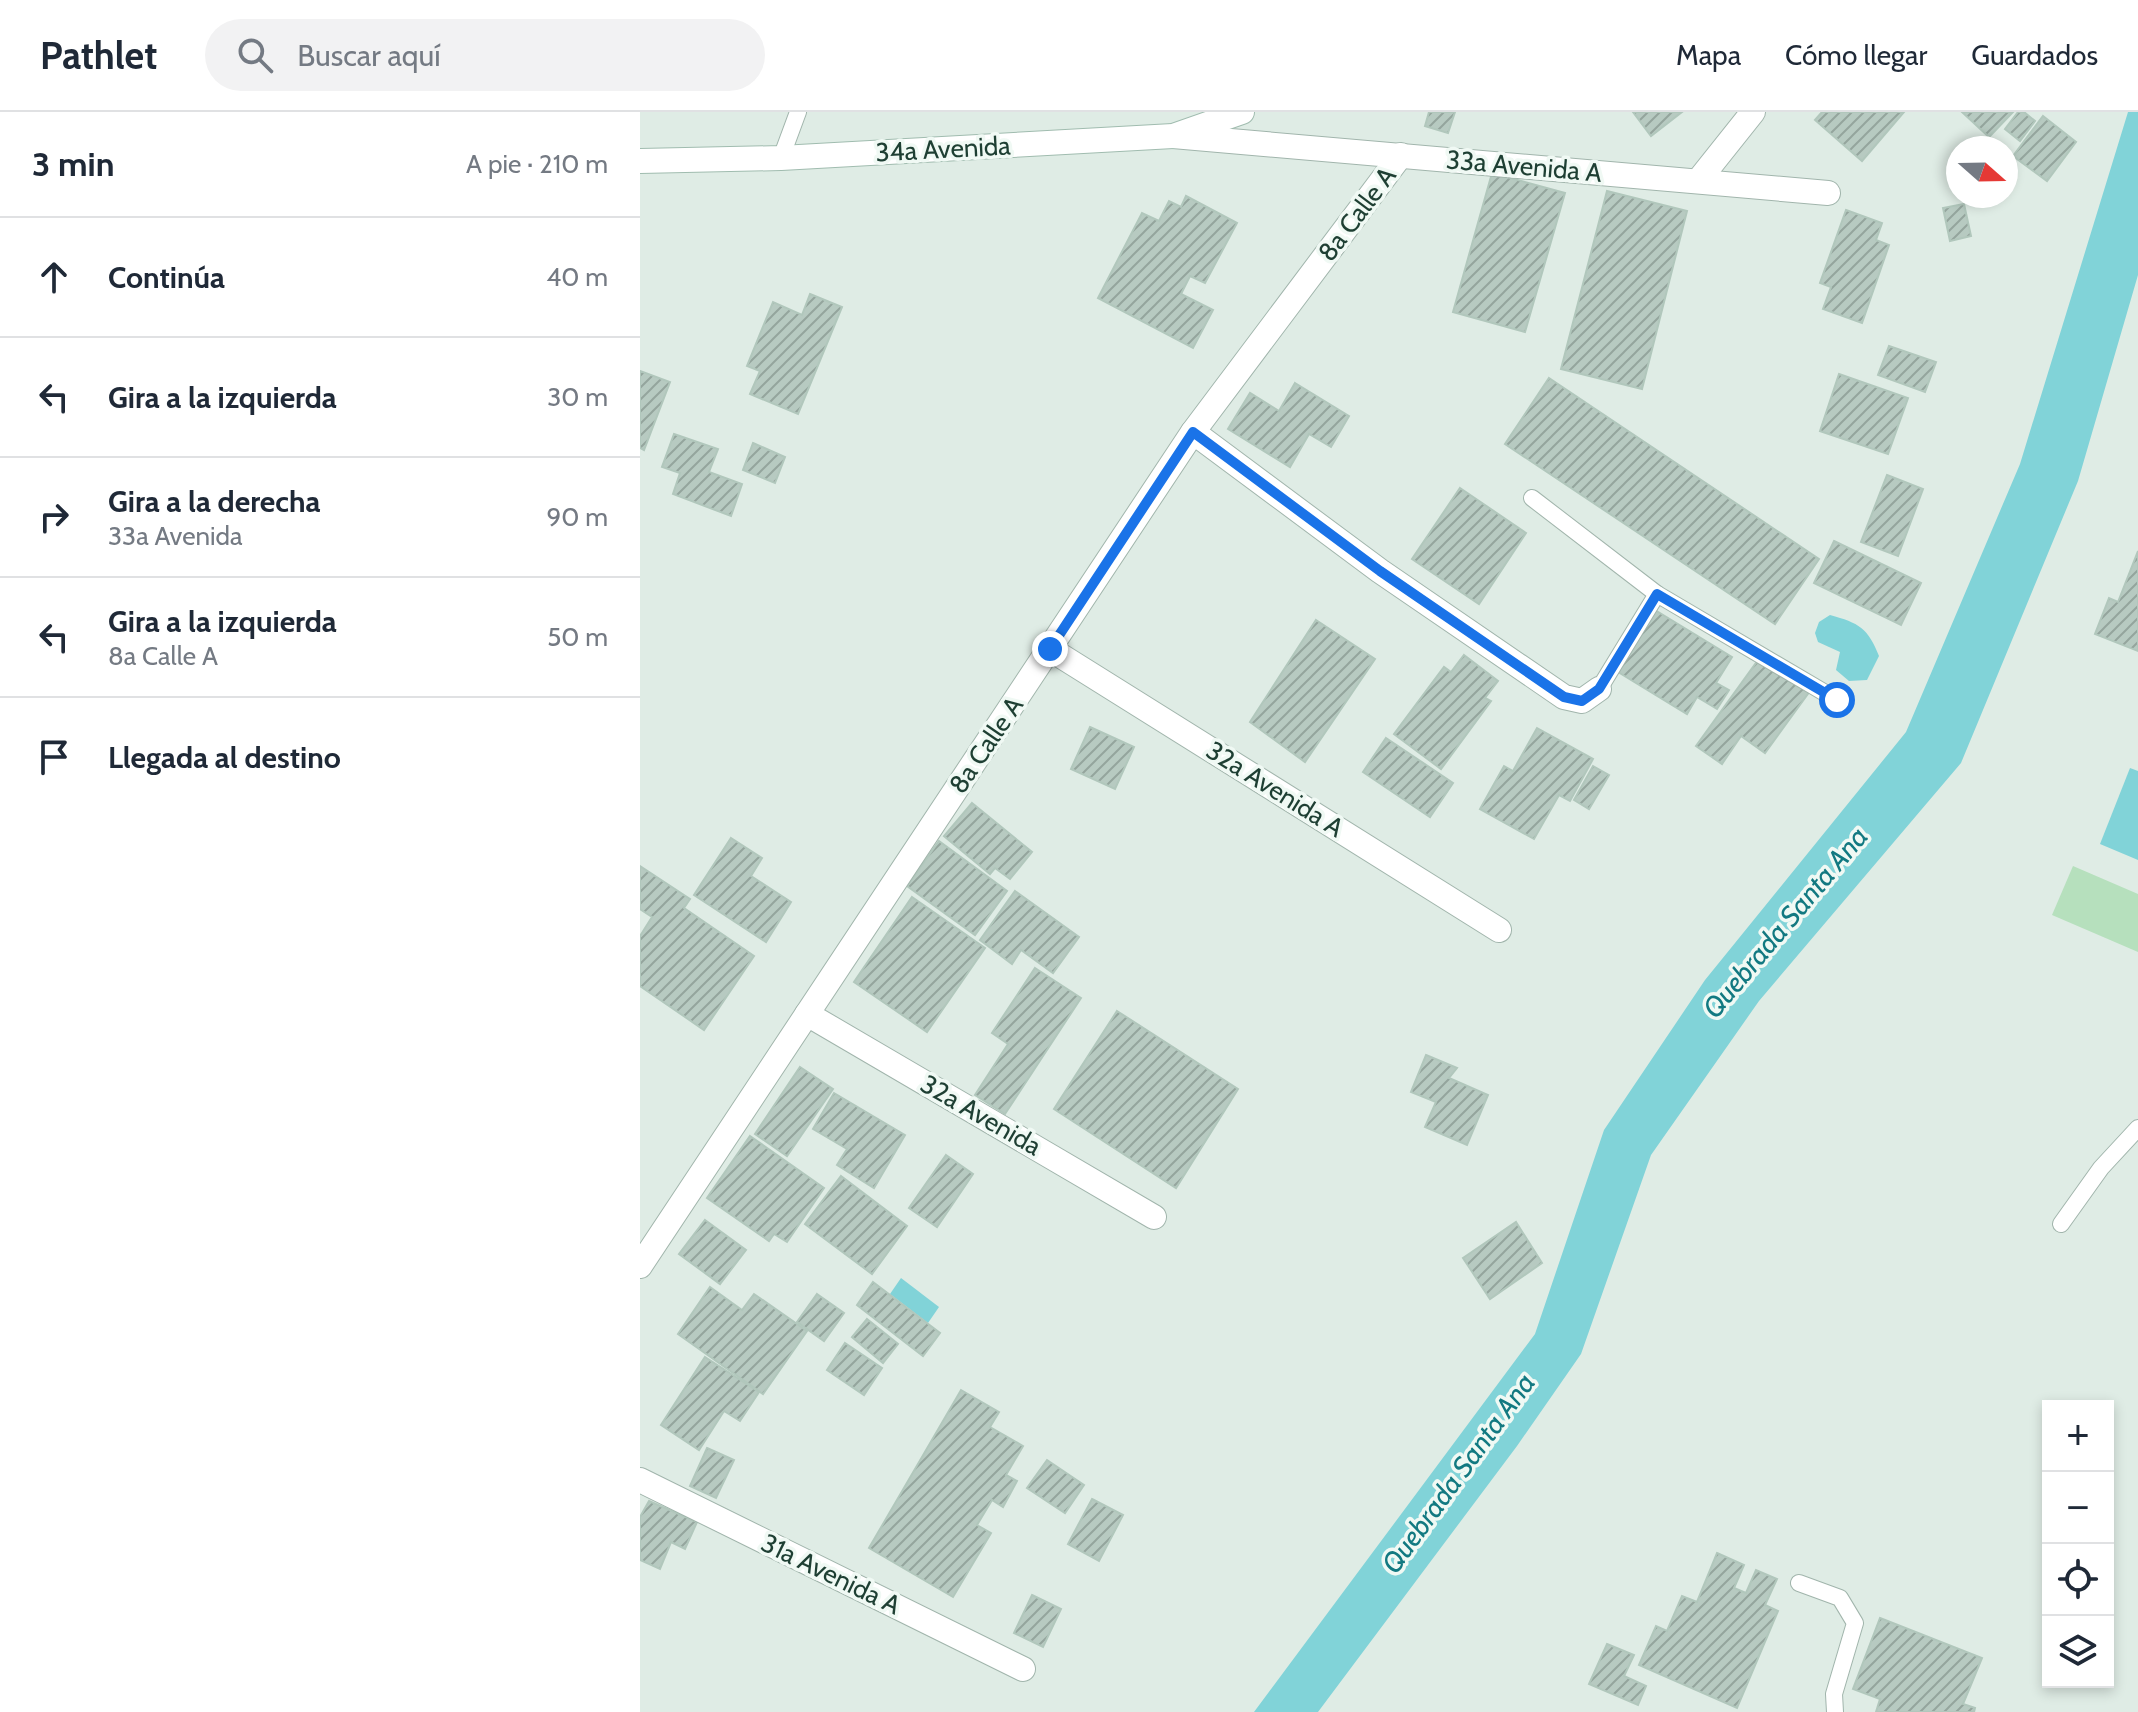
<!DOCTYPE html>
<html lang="es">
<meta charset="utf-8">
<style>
:root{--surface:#fff;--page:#f2f2f3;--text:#1f2937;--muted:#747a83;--line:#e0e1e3}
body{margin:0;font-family:Cabin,sans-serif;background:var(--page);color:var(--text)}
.controls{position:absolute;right:24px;bottom:24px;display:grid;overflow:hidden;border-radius:0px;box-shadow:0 4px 12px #0003}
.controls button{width:72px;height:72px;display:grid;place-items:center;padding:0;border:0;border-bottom:2px solid var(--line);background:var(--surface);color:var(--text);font:40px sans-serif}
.compass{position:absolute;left:1306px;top:24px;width:72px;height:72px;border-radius:50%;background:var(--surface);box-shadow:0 4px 12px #0003;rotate:110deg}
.stop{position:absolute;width:24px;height:24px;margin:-18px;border:6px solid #1a73e8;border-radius:50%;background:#fff}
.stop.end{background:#1a73e8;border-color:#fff;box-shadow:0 2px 8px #0008}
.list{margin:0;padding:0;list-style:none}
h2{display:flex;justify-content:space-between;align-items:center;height:104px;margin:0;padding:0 32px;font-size:34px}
h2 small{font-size:26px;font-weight:400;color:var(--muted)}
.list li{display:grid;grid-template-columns:52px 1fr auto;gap:24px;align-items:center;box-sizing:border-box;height:120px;padding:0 32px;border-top:2px solid var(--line)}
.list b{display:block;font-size:30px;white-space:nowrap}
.list p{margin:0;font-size:26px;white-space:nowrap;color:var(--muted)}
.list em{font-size:26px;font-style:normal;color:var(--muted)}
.icon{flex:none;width:44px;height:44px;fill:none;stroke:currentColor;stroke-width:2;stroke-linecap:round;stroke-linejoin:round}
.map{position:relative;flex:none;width:1498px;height:1600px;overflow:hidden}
header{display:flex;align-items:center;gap:48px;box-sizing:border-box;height:112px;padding:0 40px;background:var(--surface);border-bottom:2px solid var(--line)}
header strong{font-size:38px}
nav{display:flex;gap:44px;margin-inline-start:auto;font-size:28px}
.search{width:560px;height:72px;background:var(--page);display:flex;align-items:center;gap:20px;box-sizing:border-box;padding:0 28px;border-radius:44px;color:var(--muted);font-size:30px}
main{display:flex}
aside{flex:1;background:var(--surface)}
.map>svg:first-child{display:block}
.grass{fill:#b6e0bd}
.water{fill:#81d3d8}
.building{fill:url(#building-hatch);stroke:#b1c7bc;stroke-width:2}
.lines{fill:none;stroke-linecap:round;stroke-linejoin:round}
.lane-casing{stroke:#a1b5ac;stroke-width:18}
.street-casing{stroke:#a1b5ac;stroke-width:26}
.secondary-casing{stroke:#a0bcaf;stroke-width:26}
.lane{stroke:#fff;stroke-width:16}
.street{stroke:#fff;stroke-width:24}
.secondary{stroke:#fff;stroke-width:24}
.route{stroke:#1a73e8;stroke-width:10}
.labels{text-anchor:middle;stroke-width:7;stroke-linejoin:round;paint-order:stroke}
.street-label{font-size:26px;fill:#1e3f33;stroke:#f0f9f4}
.water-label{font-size:28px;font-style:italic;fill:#127981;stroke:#f0f9f4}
</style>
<header>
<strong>Pathlet</strong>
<div class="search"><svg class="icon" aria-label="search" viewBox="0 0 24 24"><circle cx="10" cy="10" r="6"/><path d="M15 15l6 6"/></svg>Buscar aquí</div>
<nav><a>Mapa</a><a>Cómo llegar</a><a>Guardados</a></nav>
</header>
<main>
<aside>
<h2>3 min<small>A pie · 210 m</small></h2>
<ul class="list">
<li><svg class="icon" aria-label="ahead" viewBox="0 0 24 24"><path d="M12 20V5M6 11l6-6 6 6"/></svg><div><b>Continúa</b></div><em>40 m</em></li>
<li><svg class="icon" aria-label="left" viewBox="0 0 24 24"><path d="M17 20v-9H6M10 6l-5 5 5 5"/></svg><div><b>Gira a la izquierda</b></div><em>30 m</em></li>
<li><svg class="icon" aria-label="right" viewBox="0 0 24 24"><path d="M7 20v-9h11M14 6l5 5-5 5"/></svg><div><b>Gira a la derecha</b><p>33a Avenida</p></div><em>90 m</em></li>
<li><svg class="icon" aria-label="left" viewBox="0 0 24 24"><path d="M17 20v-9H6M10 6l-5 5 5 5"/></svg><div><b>Gira a la izquierda</b><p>8a Calle A</p></div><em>50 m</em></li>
<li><svg class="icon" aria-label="arrive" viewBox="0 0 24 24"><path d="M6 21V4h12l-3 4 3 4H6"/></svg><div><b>Llegada al destino</b></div></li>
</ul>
</aside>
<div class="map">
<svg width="1498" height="1600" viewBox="0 0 1498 1600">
<defs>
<pattern id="building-hatch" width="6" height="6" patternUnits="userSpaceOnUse" patternTransform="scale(2)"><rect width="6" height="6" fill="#b7cac1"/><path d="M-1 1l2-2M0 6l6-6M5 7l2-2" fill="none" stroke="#94a59d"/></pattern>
</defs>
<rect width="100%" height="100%" fill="#dfece5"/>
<path class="grass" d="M1433 754 1498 782V840L1412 803Z"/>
<g class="water">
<path d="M1488 0H1498V163L1438 369 1321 651 1119 889 1011 1043 941 1242 877 1334 678 1600H614L895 1222 964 1018 1065 868 1266 620 1380 352Z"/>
<path d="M1190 503C1219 511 1228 516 1239 544L1227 568 1209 569 1196 558 1200 540 1178 530 1175 521 1179 510Z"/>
<path d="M1490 656 1498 659V748L1460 732Z"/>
<path d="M261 1166 299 1195 288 1211 250 1182Z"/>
</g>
<g class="building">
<path d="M789 0H815L808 21 785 14Z"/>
<path d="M993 0H1042L1011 24Z"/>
<path d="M1182 0H1264L1222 49 1175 8Z"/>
<path d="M1322 0H1373L1349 25Z"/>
<path d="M1378 0H1384L1395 9 1380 29 1365 17Z"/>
<path d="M1403 4 1436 30 1407 69 1373 44Z"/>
<path d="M852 61 925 81 885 220 813 200Z"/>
<path d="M967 79 1047 99 1002 277 921 257Z"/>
<path d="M546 84 597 111 565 171 550 164 541 182 573 198 553 236 458 186 502 101 519 109 529 89 541 95Z"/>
<path d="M1324 92 1331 124 1310 129 1303 96Z"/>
<path d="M1206 98 1242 111 1236 128 1249 133 1222 211 1183 197 1191 175 1180 171Z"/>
<path d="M170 182 202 195 158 302 110 282 120 259 107 254 133 190 162 203Z"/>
<path d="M1249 234 1296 250 1285 280 1238 263Z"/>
<path d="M0 259 30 270 4 338 0 336Z"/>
<path d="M1199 262 1268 286 1248 342 1180 319Z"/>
<path d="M909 266 1179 447 1135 512 865 332Z"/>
<path d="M655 271 709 304 691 335 669 322 650 355 588 317 610 281 639 299Z"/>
<path d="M34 322 78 337 69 360 102 372 91 404 33 382 40 361 22 355Z"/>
<path d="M113 331 145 345 135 371 103 358Z"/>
<path d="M1247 363 1283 377 1258 444 1221 430Z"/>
<path d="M820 376 886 421 839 492 772 447Z"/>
<path d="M1194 429 1281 471 1261 513 1174 471Z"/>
<path d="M1498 439V539L1455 522 1469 486 1478 490Z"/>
<path d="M1015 498 1092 545 1076 571 1089 578 1077 597 1057 585 1047 602 978 560Z"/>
<path d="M676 508 735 547 665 650 610 610Z"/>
<path d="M824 543 858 569 845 586 851 589 801 657 754 622 804 555 811 560Z"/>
<path d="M1121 544 1170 579 1125 641 1101 624 1082 652 1056 634Z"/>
<path d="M450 615 494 635 475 677 431 657Z"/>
<path d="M897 616 953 647 930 689 919 683 894 727 840 697 864 654 873 659Z"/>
<path d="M746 626 813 671 790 705 723 660Z"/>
<path d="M953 654 969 663 949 697 934 688Z"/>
<path d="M332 691 392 740 370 767 355 756 350 762 304 724Z"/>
<path d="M91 726 122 746 111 764 151 790 126 830 54 783Z"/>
<path d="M299 729 367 779 335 823 267 774Z"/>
<path d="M0 754 50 787 44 796 114 844 64 918 0 874V824L12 805 0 797Z"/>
<path d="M375 779 439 825 413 861 381 838 372 852 340 828Z"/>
<path d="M272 785 345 836 287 920 214 870Z"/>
<path d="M395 856 441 886 365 1002 335 983 368 932 352 921Z"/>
<path d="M477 899 598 977 536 1076 414 997Z"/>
<path d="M786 943 817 956 809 966 848 983 827 1033 785 1015 796 990 771 980Z"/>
<path d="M160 955 193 977 147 1044 115 1022Z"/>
<path d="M194 981 265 1023 234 1076 197 1053 207 1037 173 1017Z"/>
<path d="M110 1024 184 1076 147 1130 134 1122 129 1129 67 1086Z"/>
<path d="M306 1043 333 1062 297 1115 269 1096Z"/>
<path d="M201 1064 267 1114 232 1162 165 1112Z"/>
<path d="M65 1108 106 1138 80 1172 39 1142Z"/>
<path d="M876 1110 902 1151 850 1187 823 1146Z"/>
<path d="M233 1170 300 1221 283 1244 217 1193Z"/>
<path d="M70 1175 102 1198 114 1182 167 1219 123 1282 38 1222Z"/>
<path d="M177 1182 204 1201 184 1229 157 1210Z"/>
<path d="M227 1207 258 1232 243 1251 212 1225Z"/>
<path d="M205 1231 242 1256 224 1283 187 1258Z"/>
<path d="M65 1245 119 1280 100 1309 84 1299 59 1338 21 1313Z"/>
<path d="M321 1278 359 1300 350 1315 383 1334 366 1363 377 1369 363 1395 352 1388 337 1413 351 1421 313 1485 229 1436Z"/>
<path d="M67 1336 94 1348 76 1386 50 1374Z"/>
<path d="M407 1348 444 1373 425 1401 387 1376Z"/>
<path d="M452 1387 483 1403 459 1449 428 1432Z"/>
<path d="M9 1389 57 1410 45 1437 31 1430 20 1457 0 1448V1405Z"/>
<path d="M1077 1441 1104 1453 1094 1476 1106 1481 1116 1458 1137 1467 1125 1493 1138 1499 1097 1596 999 1553 1016 1514 1027 1519 1042 1484 1057 1490Z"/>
<path d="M392 1483 421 1497 403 1535 374 1521Z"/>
<path d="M1240 1506 1342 1546 1323 1592 1335 1596 1334 1600H1236L1240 1587 1213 1577Z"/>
<path d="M967 1532 994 1543 984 1564 1006 1574 998 1593 949 1572Z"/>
</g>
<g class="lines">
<g class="lane-casing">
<g id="lane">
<path d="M141 46 158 0"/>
<path d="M892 386 1017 482"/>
<path d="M959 577 1017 482 1197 588"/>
<path d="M1421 1112 1461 1056 1498 1016"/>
<path d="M1159 1471 1200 1486 1215 1511 1194 1582 1195 1600"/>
</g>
</g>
<g class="street-casing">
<g id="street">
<path d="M533 24 1188 81"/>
<path d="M1058 69 1113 0"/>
<path d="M553 320 740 459 924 585 942 589 959 577"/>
<path d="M410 537 859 818"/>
<path d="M167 902 514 1105"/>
<path d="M0 1154 553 320 761 43"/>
<path d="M0 1368 383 1557"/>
</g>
</g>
<g class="secondary-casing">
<path id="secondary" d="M0 49 141 46 533 24 602 0"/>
</g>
<use href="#lane" class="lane"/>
<use href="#street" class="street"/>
<use href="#secondary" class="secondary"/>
</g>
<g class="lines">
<path class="route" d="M410 537 553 320 740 459 924 585 942 589 959 577 1017 482 1197 588"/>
</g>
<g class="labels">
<g class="street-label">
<text transform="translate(303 37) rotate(-3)" y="9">34a Avenida</text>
<text transform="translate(884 54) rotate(5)" y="9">33a Avenida A</text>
<text transform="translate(717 102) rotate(-53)" y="9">8a Calle A</text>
<text transform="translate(346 633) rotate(-56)" y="9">8a Calle A</text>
<text transform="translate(635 677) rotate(32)" y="9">32a Avenida A</text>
<text transform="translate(341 1003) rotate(30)" y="9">32a Avenida</text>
<text transform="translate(191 1462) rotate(26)" y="9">31a Avenida A</text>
</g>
<g class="water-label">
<text transform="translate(1145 810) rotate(-50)" y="10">Quebrada Santa Ana</text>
<text transform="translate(818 1361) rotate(-54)" y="10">Quebrada Santa Ana</text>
</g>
</g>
</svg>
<div class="controls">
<button>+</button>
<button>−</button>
<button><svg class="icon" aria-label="locate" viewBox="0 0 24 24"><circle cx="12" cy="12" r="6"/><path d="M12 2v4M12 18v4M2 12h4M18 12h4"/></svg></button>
<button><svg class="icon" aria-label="layers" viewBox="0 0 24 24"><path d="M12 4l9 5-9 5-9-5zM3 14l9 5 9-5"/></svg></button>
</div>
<svg class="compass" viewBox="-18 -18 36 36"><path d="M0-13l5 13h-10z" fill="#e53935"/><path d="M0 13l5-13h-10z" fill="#747a83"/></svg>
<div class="stop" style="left:1197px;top:588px"></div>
<div class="stop end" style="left:410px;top:537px"></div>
</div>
</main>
